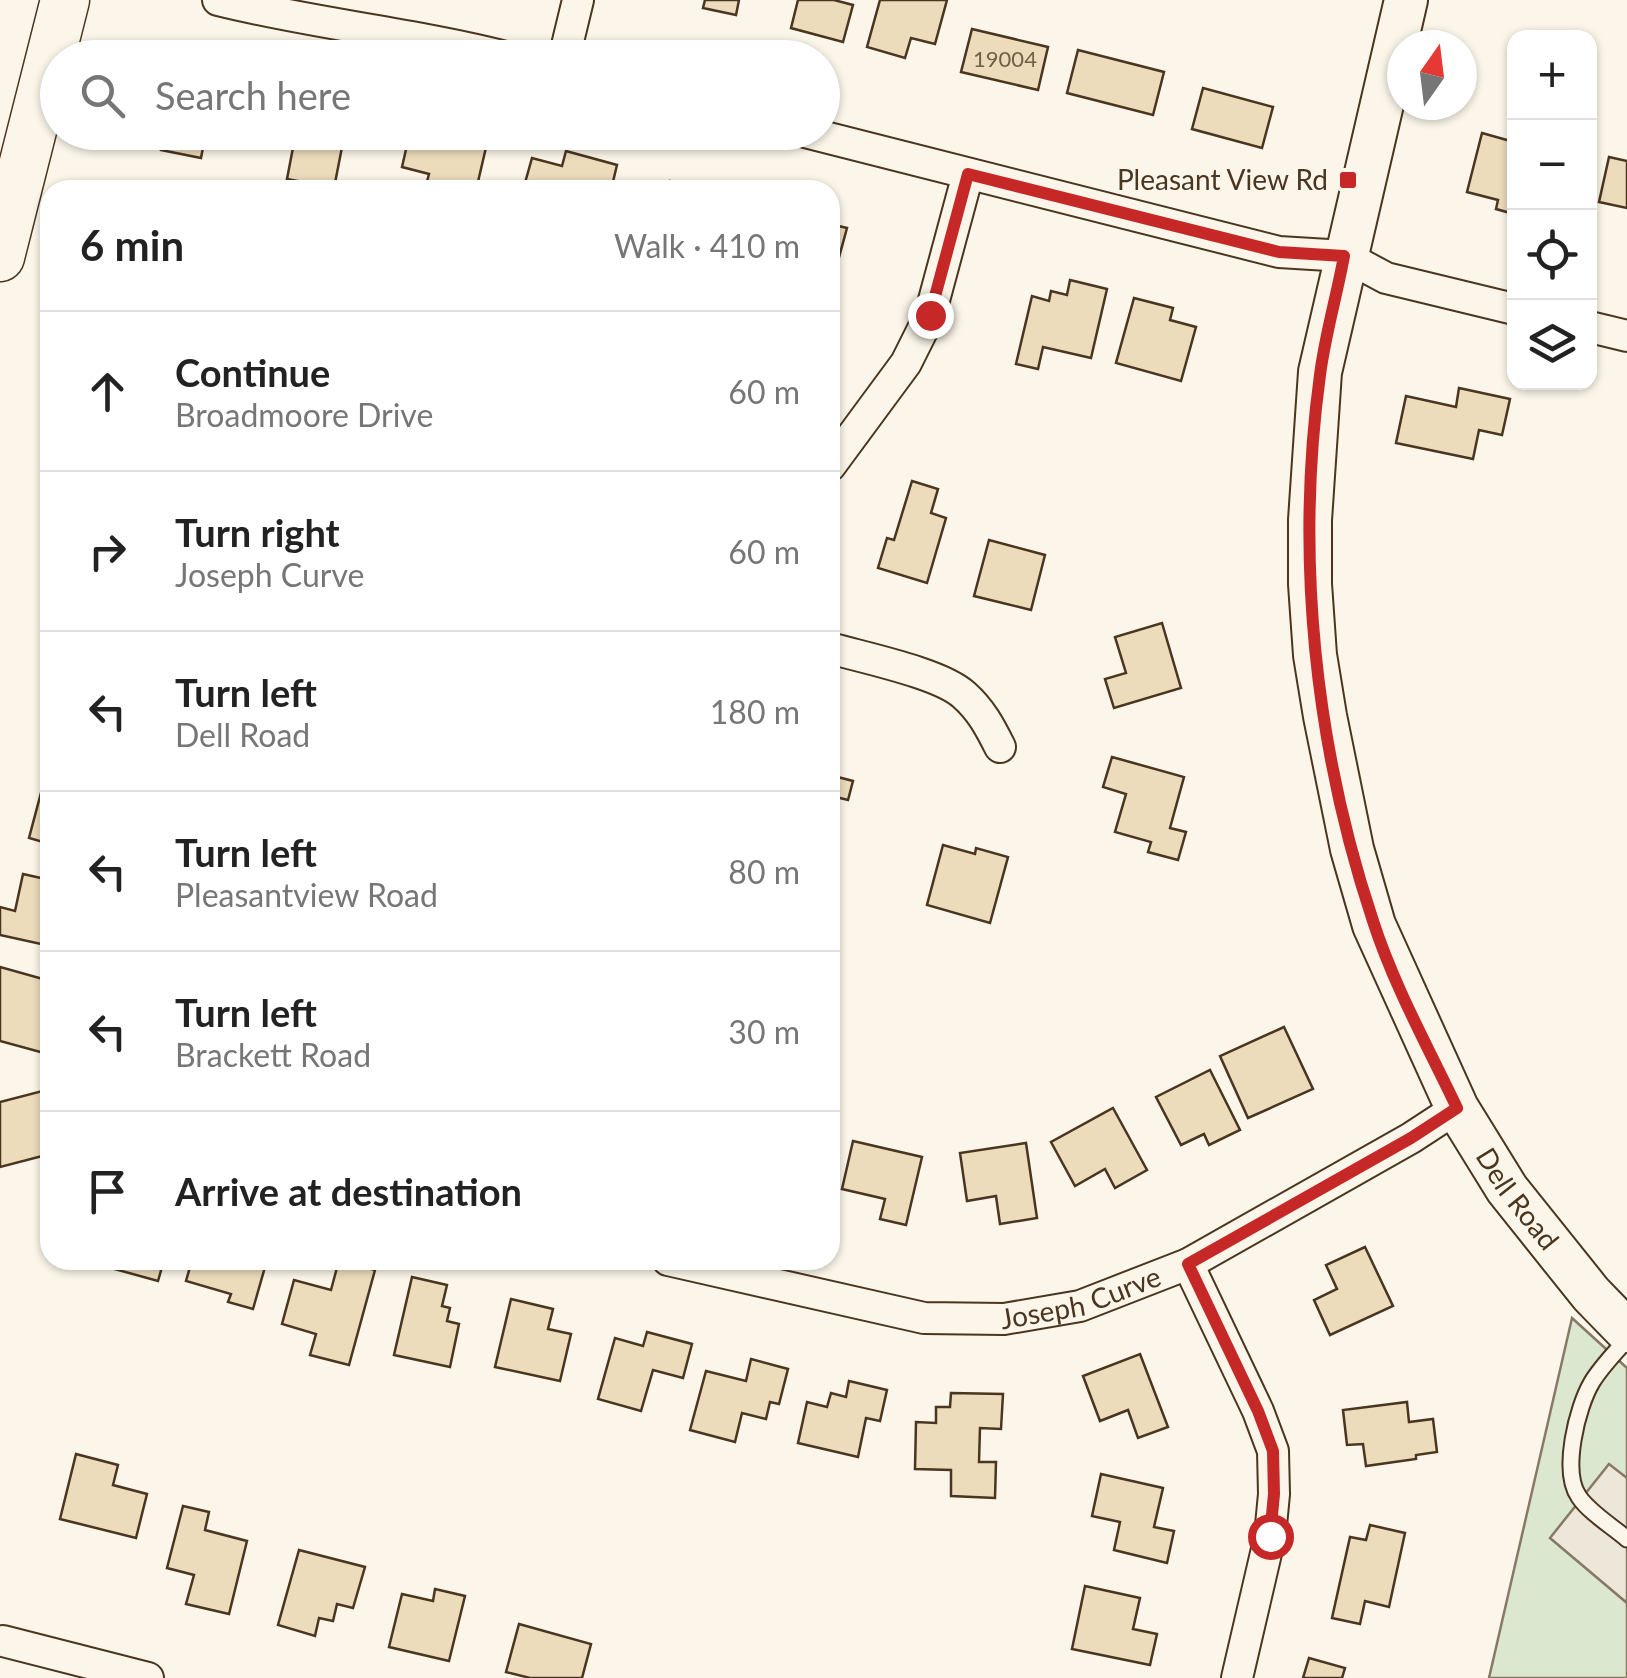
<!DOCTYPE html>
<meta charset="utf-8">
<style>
:root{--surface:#fff;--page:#f6f6f6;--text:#222;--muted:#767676;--line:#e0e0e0}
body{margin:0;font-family:Lato,sans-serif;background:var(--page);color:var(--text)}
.controls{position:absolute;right:30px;top:30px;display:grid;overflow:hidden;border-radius:20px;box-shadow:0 2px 8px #0004}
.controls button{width:90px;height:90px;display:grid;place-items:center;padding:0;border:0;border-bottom:2px solid var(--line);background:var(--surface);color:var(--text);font:50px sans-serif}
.compass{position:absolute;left:1387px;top:30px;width:90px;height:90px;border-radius:50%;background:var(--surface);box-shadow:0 2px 8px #0004;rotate:14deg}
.stop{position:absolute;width:30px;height:30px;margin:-22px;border:8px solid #c62828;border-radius:50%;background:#fff}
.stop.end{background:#c62828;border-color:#fff;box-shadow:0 2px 10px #0008}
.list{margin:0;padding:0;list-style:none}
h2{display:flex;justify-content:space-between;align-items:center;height:130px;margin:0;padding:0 40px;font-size:42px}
h2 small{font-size:32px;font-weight:400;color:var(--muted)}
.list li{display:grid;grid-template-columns:65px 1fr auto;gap:30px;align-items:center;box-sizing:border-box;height:160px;padding:0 40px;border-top:2px solid var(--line)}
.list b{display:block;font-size:38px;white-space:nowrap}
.list p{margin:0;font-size:32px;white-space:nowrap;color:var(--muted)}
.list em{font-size:32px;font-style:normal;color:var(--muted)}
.icon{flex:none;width:55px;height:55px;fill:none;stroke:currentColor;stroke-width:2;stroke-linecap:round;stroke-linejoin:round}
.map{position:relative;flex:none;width:1627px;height:1678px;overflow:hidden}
.search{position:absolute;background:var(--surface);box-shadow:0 2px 8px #0004;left:40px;top:40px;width:800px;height:110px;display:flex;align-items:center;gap:25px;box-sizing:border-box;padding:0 35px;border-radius:55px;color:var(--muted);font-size:38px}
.panel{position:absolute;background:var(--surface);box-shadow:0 2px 8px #0004;left:40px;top:180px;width:800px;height:1090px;border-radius:30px}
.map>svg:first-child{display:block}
.green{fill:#dce7d0;stroke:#887966;stroke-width:2.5}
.parking{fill:#ede7d9;stroke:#887966;stroke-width:2.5}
.building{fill:#ecdcbc;stroke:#4a3520;stroke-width:2.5}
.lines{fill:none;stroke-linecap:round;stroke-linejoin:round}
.lane-casing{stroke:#4a3520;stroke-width:19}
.street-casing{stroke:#4a3520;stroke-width:34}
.secondary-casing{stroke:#4a3520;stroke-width:46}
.primary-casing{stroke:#4a3520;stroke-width:51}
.lane{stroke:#fbf6e9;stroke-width:15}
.street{stroke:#fbf6e9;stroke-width:30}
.secondary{stroke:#fbf6e9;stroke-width:42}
.primary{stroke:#fbf6e9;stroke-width:48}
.route{stroke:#c62828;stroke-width:12}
.poi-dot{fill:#c62828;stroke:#fbf6e9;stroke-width:4}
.labels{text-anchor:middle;stroke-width:8;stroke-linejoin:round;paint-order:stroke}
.number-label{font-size:22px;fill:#725f47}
.poi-label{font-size:28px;fill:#4a3520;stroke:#fbf6e9;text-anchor:end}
.street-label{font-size:28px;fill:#4a3520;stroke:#fbf6e9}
</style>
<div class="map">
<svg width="1627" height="1678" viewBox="0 0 1627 1678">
<rect width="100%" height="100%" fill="#fbf6e9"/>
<path class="green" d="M1572 1318 1627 1368V1678H1489Z"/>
<path class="parking" d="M1609 1464 1627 1478V1603L1550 1538Z"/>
<g class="building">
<path d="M705 0H739L736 15 703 8Z"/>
<path d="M798 0H834L853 5 843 42 791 28Z"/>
<path d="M880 0H947L935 44 911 38 905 58 867 47Z"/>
<path d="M972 29 1048 47 1038 90 961 72Z"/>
<path d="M1078 50 1164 72 1153 115 1067 93Z"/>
<path d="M1203 88 1273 107 1262 148 1192 129Z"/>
<path d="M165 132H206L201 158 161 150Z"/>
<path d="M296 132H345L334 188 287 179Z"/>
<path d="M410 132H459L488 139 477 186 462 182 460 190 425 189 429 174 402 167Z"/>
<path d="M1482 133 1514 142V214L1496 209 1498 200 1467 192Z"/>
<path d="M566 151 617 165 611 190H523L532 158 562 166Z"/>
<path d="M1609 157 1627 161V208L1599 202Z"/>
<path d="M670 181 709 190H668Z"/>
<path d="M830 224 847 228 835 272 830 271Z"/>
<path d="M1070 280 1107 289 1091 358 1043 347 1038 369 1016 364 1032 296 1049 301 1051 291 1067 295Z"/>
<path d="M1134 298 1173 308 1170 320 1196 327 1181 381 1116 363Z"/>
<path d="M1459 388 1510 399 1502 435 1479 430 1473 459 1396 443 1406 396 1456 407Z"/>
<path d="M912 481 938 489 931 513 946 518 927 583 878 568 887 538 894 540Z"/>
<path d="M989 540 1045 555 1031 610 974 596Z"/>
<path d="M1162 623 1181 688 1114 708 1105 679 1126 673 1115 637Z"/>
<path d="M1112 757 1184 777 1170 828 1186 832 1178 860 1148 852 1151 842 1115 832 1126 794 1103 787Z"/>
<path d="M46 774 50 775V844L29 838Z"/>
<path d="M830 775 853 781 848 800 836 797 830 821Z"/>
<path d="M943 845 975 854 976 848 1008 857 990 923 927 905Z"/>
<path d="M23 874 50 880V946L0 935V907L15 911Z"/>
<path d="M0 967 50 981V1033L44 1053 0 1041Z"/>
<path d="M1284 1027 1313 1089 1248 1118 1220 1056Z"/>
<path d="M1210 1070 1240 1130 1209 1145 1204 1134 1181 1145 1156 1097Z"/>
<path d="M50 1089V1154L0 1167V1102Z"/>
<path d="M1113 1108 1147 1170 1115 1188 1105 1169 1075 1186 1051 1142Z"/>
<path d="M853 1141 922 1157 906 1225 880 1219 885 1199 842 1189Z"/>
<path d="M1026 1143 1037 1218 1000 1224 996 1196 967 1201 960 1153Z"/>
<path d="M1365 1247 1393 1306 1330 1335 1314 1300 1337 1289 1326 1265Z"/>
<path d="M82 1260H164L158 1281Z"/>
<path d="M192 1260H267L253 1309 228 1302 231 1294 186 1281Z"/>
<path d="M339 1260 375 1270 349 1365 310 1355 316 1334 282 1324 294 1280 331 1290Z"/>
<path d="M412 1277 447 1285 442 1306 450 1308 447 1321 459 1324 450 1367 394 1355Z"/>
<path d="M511 1299 553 1309 548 1329 571 1334 560 1381 495 1367Z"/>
<path d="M647 1332 692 1344 683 1378 653 1370 641 1411 598 1399 615 1338 643 1346Z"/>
<path d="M1140 1354 1168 1427 1138 1438 1128 1410 1100 1421 1083 1376Z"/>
<path d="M751 1359 788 1369 779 1404 770 1402 766 1419 742 1413 735 1442 690 1430 706 1371 746 1381Z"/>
<path d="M849 1381 887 1390 880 1421 866 1418 858 1457 798 1443 807 1402 827 1407 831 1393 846 1397Z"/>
<path d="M951 1393 1003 1394 1001 1429 980 1428 979 1462H996L995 1498 951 1496V1470L915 1469 916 1422 936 1423V1407H950Z"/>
<path d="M1407 1402 1409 1422 1433 1419 1437 1452 1416 1455V1459L1366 1466 1363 1444 1347 1445 1343 1410Z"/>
<path d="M76 1454 118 1465 113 1485 147 1494 136 1538 60 1519Z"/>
<path d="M1101 1474 1163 1488 1154 1527 1174 1531 1167 1563 1114 1550 1120 1522 1092 1516Z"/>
<path d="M183 1506 209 1512 205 1530 247 1541 229 1614 186 1604 194 1575 167 1568Z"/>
<path d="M1370 1525 1405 1533 1389 1607 1365 1601 1360 1624 1332 1618 1350 1537 1366 1540Z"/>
<path d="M299 1550 365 1567 353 1608 337 1604 333 1621 319 1618 315 1636 278 1625Z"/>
<path d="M1085 1586 1140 1598 1133 1629 1157 1634 1150 1665 1072 1649Z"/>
<path d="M435 1589 465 1596 449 1661 389 1647 402 1594 433 1601Z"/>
<path d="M519 1624 591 1644 582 1678H530L506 1672Z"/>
<path d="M1309 1658 1345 1668 1342 1678H1303Z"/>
</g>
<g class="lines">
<g class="lane-casing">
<path id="lane" d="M1627 1339C1615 1353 1601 1367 1592 1382 1577 1407 1561 1472 1579 1497 1590 1513 1612 1526 1627 1539"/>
</g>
<g class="street-casing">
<g id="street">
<path d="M218 0C314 24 413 33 510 58"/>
<path d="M564 58 578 0"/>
<path d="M805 132 1279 252 1345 256 1386 278 1514 309"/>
<path d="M1590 327 1627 336"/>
<path d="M830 466 906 363 930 315 968 174"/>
<path d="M830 648C864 658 940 673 964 695 981 710 990 727 1000 747"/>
<path id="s1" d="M668 1260 924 1318 1004 1319 1080 1306 1188 1264 1411 1138 1457 1108"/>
<path d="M1188 1264 1258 1411 1273 1451 1274 1494 1270 1536 1237 1678"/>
<path d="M3 1641 148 1678"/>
</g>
</g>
<g class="secondary-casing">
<g id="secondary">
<path id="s2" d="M1406 0 1320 372 1310 520V584L1315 655 1325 716 1352 849 1374 925 1457 1108 1507 1189 1591 1294 1627 1331"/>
</g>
</g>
<g class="primary-casing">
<path id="primary" d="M0 257 65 0"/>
</g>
<use href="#lane" class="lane"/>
<use href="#street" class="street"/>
<use href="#secondary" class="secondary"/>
<use href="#primary" class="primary"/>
</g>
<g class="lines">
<path class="route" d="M930 315 968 174 1279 252 1344 256C1337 295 1325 335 1320 375 1295 557 1315 747 1373 921 1394 986 1428 1047 1457 1108L1411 1138 1188 1264 1258 1411 1273 1451 1274 1494 1270 1536"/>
</g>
<rect class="poi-dot" x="1338" y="170" width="20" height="20" rx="5"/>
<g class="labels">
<g class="number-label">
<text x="1005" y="67">19004</text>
</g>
<g class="poi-label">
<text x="1328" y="190">Pleasant View Rd</text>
</g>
<g class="street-label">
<text dy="10" stroke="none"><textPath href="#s2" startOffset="1252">Dell Road</textPath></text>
<text dy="10" stroke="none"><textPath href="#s1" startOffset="422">Joseph Curve</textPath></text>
</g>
</g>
</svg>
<div class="controls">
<button>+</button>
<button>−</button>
<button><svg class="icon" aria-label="locate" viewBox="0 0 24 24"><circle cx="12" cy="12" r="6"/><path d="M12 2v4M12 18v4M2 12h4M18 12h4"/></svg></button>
<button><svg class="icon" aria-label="layers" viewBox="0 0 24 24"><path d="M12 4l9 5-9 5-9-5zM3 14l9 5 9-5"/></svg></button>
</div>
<svg class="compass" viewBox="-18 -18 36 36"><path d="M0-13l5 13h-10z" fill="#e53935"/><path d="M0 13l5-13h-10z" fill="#767676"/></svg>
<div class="stop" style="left:1270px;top:1536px"></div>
<div class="stop end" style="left:930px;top:315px"></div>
<div class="search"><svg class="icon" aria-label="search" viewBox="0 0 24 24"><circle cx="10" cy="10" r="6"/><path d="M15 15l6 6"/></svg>Search here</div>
<section class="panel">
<h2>6 min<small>Walk · 410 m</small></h2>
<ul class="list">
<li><svg class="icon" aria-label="ahead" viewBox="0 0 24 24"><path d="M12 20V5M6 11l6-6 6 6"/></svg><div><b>Continue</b><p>Broadmoore Drive</p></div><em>60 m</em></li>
<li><svg class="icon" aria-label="right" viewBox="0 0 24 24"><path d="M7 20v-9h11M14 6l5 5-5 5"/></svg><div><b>Turn right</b><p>Joseph Curve</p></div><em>60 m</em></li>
<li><svg class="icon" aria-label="left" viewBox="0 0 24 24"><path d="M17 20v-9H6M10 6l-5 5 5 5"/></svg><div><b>Turn left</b><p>Dell Road</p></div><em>180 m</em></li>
<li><svg class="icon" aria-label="left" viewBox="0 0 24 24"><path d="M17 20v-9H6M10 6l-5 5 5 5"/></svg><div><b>Turn left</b><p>Pleasantview Road</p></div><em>80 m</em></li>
<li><svg class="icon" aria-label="left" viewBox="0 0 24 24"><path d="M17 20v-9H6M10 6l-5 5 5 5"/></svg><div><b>Turn left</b><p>Brackett Road</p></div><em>30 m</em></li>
<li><svg class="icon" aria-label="arrive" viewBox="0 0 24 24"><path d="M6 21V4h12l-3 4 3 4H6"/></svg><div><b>Arrive at destination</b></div></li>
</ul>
</section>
</div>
